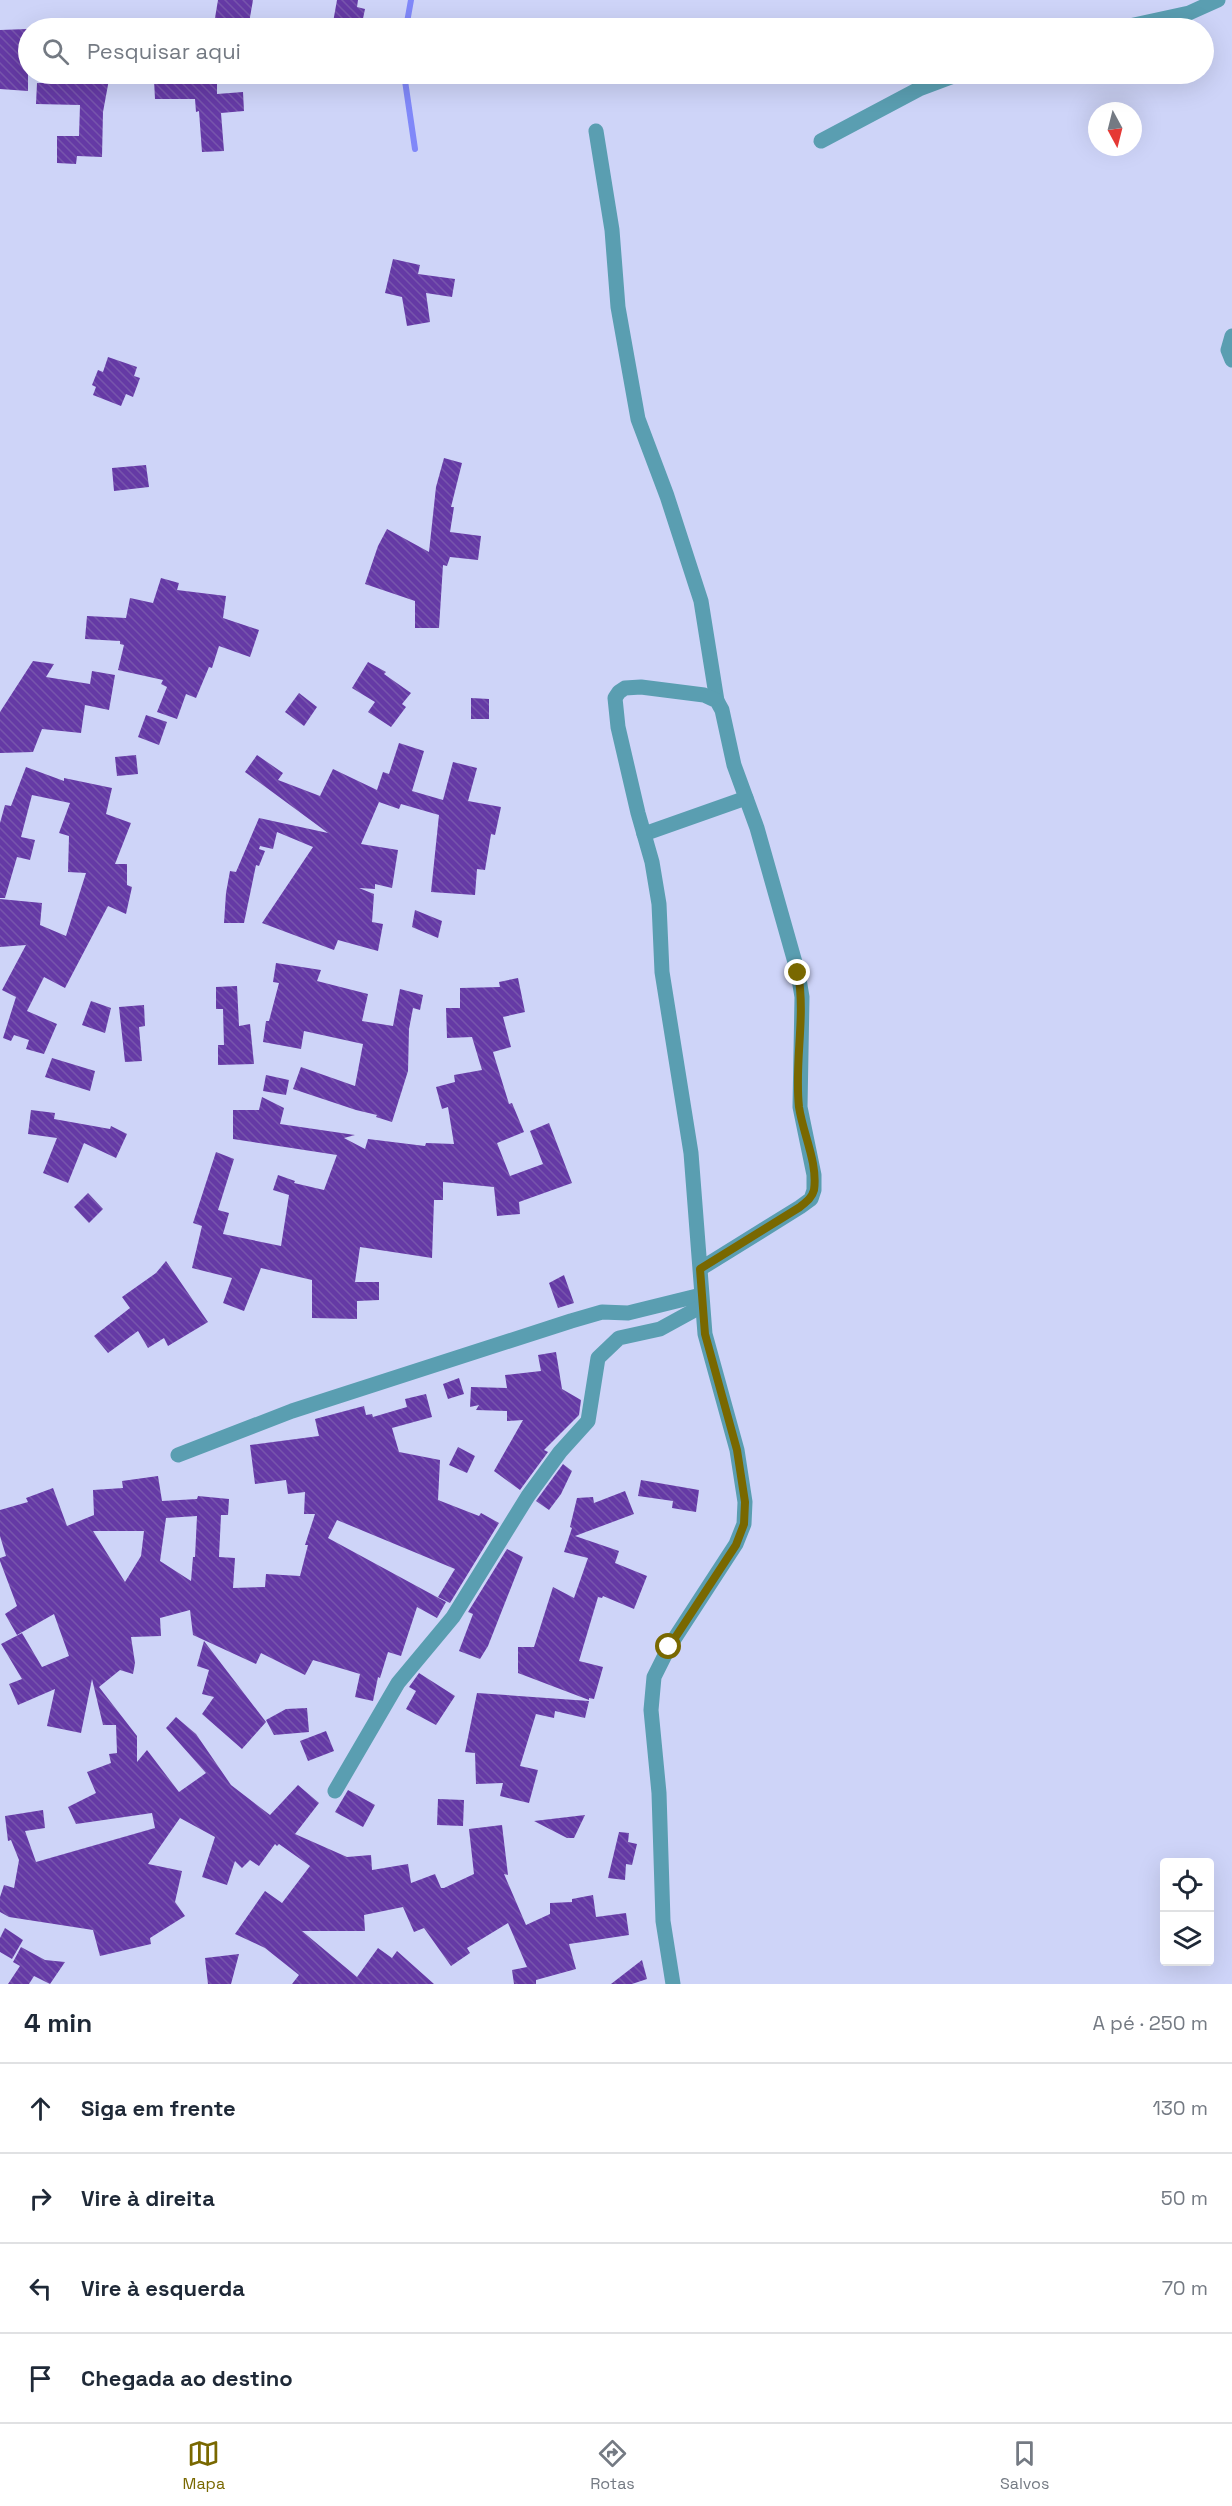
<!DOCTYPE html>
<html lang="pt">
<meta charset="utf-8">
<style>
:root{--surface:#fff;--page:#f2f2f3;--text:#1f2937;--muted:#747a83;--line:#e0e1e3;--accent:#796800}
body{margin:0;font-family:"Space Grotesk",sans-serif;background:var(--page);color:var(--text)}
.controls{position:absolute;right:18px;bottom:18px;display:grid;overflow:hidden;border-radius:6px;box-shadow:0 6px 24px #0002}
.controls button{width:54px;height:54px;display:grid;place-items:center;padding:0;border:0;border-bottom:2px solid var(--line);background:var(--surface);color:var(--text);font:30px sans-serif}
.compass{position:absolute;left:1088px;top:102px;width:54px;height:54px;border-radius:50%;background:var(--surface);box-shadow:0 6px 24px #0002;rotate:173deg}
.stop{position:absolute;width:18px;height:18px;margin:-14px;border:4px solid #796800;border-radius:50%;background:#fff}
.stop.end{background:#796800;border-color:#fff;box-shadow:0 2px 6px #0008}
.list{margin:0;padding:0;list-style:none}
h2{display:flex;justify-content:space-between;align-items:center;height:78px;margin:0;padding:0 24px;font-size:26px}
h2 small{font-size:20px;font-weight:400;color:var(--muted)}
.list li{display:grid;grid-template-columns:39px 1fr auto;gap:18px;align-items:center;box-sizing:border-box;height:90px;padding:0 24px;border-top:2px solid var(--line)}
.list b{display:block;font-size:22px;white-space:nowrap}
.list em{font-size:20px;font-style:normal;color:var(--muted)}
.icon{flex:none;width:33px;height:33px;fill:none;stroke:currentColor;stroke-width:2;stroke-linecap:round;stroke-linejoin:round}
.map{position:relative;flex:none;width:1232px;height:1984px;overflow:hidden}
.search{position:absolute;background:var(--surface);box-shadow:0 6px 24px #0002;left:18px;right:18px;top:18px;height:66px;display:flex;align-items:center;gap:15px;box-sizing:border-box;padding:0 21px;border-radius:33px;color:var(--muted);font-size:22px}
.sheet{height:438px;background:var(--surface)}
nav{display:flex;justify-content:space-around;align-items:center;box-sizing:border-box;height:84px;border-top:2px solid var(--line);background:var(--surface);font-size:16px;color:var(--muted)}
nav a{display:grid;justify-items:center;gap:3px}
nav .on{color:var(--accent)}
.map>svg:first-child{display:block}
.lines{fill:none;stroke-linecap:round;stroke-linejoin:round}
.stream{stroke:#8088f9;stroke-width:6}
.building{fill:url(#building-back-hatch);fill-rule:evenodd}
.minor{stroke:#5a9eb1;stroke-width:15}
.route{stroke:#796800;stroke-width:8}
</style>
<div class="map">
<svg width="1232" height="1984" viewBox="0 0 1232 1984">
<defs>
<pattern id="building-back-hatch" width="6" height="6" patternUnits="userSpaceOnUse" patternTransform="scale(1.5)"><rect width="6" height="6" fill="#653aa5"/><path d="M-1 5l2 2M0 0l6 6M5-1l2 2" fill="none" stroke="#7755ac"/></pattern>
</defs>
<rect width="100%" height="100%" fill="#ced4f8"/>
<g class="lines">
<g class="stream">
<path d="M406 28 411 0"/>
<path d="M404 74 415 149"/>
</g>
</g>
<g class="building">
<path d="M218 0H253L249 23 215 18Z"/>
<path d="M337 0H358L357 7 365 9 361 28H332Z"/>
<path d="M28 29V91L0 89V30Z"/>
<path d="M67 74H110L103 112 102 157 77 156 76 164 57 163V136H79L80 105 36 104 37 83H65Z"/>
<path d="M156 74H217V94L243 92 244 111 221 113 224 151 202 152 199 111 196 112 195 99H155L154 80H157Z"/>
<path d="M393 259 420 265 418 274 455 279 452 297 426 293 430 322 407 326 402 297 385 293Z"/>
<path d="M108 357 137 367 134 376 140 378 133 397 126 394 121 406 93 395 96 387 92 385 98 370 103 372Z"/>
<path d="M444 458 462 463 451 507H454L450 532 481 536 478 560 450 557 447 566 443 565 439 628H415V601L365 584 378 546 387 529 429 552 436 487Z"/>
<path d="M146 465 149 487 114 491 112 468Z"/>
<path d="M161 578 179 583 177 590 226 596 223 618 259 630 250 657 219 646 212 668 209 667 196 698 186 694 177 719 157 712 167 687 161 684 163 680 118 670 124 645 120 644V641L85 639 87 616 126 618 130 598 153 603Z"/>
<path d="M33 661 54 664 46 677 90 684 92 671 115 675 109 710 85 705 81 733 42 729 33 752 0 753V712Z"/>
<path d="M368 662 386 672 384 674 411 693 402 704 406 707 391 727 368 712 375 702 352 688Z"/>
<path d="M299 693 317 707 304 726 285 712Z"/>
<path d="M471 698 489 699V719H471Z"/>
<path d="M146 715 167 722 159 745 138 737Z"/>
<path d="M399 743 424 751 412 791 443 800 453 762 477 768 468 801 501 807 495 835 491 834 485 870 477 869 475 895 431 892 439 815 401 804 399 809 379 802 361 844 398 850 392 888 375 884V889L359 888 374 894 372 922 383 924 378 951 338 940 334 950 262 923 313 847 277 832 273 849 260 846 259 849 265 851 259 866 256 865 244 923H224L226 893 230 871 236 872 259 818 328 833 245 772 257 755 283 773 278 780 320 796 333 769 377 790 383 772 389 774Z"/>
<path d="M136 755 138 774 117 776 115 757Z"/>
<path d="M26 767 64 781V778L112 788 106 814 131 823 115 864H127V885L132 887 126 914 108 906 65 988 44 977 27 1011 57 1024 44 1054 26 1049 29 1040 14 1035 11 1041 3 1038 16 997 2 990 26 945 0 947V899L42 903 40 925 66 936 86 873 68 872 69 836 59 833 70 803 32 795 21 837 35 840 30 860 17 857 5 898H0V823L5 805 11 806Z"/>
<path d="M415 910 442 921 438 938 412 927Z"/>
<path d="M276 963 321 970 317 981 368 994 362 1021 393 1026 400 989 423 995 420 1010 413 1008 409 1029 408 1071 392 1122 376 1117 377 1115 356 1110 293 1089 301 1067 355 1086 363 1044 304 1031 301 1049 263 1042 266 1021H269L279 983 273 982Z"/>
<path d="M518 978 525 1012 503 1017 511 1047 493 1052 509 1104 512 1103 524 1132 497 1143 510 1176 543 1164 530 1131 549 1123 572 1183 519 1202 520 1214 497 1216 494 1187 443 1182V1200H434L432 1258 360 1247 355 1282H379V1300L357 1301V1319L312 1318V1280L261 1268 244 1311 223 1303 232 1278 192 1268 202 1226 193 1223 216 1152 234 1159 218 1210 229 1213 223 1234 281 1246 289 1195 273 1190 278 1175 295 1181 294 1183 324 1190 337 1155 233 1139V1110H259L262 1097 284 1108 280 1124 355 1135 344 1138 365 1149 368 1139 425 1146 426 1143 454 1144 448 1107 442 1109 436 1087 455 1082 454 1075 482 1070 472 1037 447 1038 446 1008H460V988L500 987 499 982Z"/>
<path d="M237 986 239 1026 250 1024 254 1064 218 1065V1045H224L223 1009H216V987Z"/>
<path d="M91 1001 111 1008 105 1033 82 1025Z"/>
<path d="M144 1005 145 1026 139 1027 142 1061 125 1062 119 1007Z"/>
<path d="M52 1058 95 1071 90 1091 45 1077Z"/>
<path d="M266 1075 289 1080 286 1095 263 1091Z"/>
<path d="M31 1110 55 1113 54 1119 110 1129 111 1126 127 1134 116 1158 84 1143 68 1183 43 1173 57 1138 28 1134Z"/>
<path d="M88 1193 103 1209 89 1223 74 1207Z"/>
<path d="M166 1261 208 1322 168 1346 164 1338 148 1348 138 1331 108 1353 94 1336 130 1308 122 1297 156 1273Z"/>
<path d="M564 1275 574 1303 558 1308 549 1283Z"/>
<path d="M556 1352 562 1389 581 1400 579 1415 544 1450 548 1452 520 1490 494 1471 523 1420 507 1421V1411L476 1410 479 1405 470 1407 471 1387 507 1388 505 1375 541 1371 538 1355Z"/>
<path d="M459 1378 464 1394 448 1399 443 1384Z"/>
<path d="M426 1394 432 1417 392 1428 399 1452 440 1460 438 1500 479 1516 481 1513 499 1523 450 1603 438 1597 455 1569 337 1520 328 1538 446 1602 437 1618 417 1607 401 1656 388 1652 380 1678 378 1677 373 1701 355 1697 360 1674 313 1660 305 1675 261 1653 256 1664 193 1635 190 1610 160 1618 161 1636 131 1637 135 1663 133 1674 120 1670 99 1687 137 1736V1762L147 1750 179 1792 206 1773 166 1728 176 1717 196 1734 231 1785 270 1815 298 1785 319 1803 295 1834 347 1857 371 1855 372 1870 408 1864 411 1883 435 1874 441 1888H444L474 1874 469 1829 502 1825 508 1875 504 1874 526 1925 550 1914V1903L572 1902V1899L593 1895 596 1917 626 1913 629 1935 569 1944 576 1969 536 1980V1984H514L512 1970 527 1967 508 1923 467 1948 470 1953 451 1966 424 1928 414 1932 403 1907 364 1915 365 1931H302L357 1977 378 1948 392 1958 397 1951 434 1984H292L299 1975 265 1948 235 1934 265 1891 282 1903 310 1866 279 1844 277 1846 275 1844 259 1866 250 1860 242 1868 235 1861 227 1885 202 1877 215 1837 180 1818 148 1864 182 1871 175 1902 185 1916 150 1938 151 1944 100 1956 93 1930 9 1917 0 1912V1897L4 1885 14 1888 19 1860 11 1840 8 1841 5 1816 43 1810 45 1828 25 1831 36 1862 155 1828 152 1813 76 1824 68 1807 96 1793 87 1772 111 1763 109 1754 117 1753 116 1725H103L92 1679 81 1733 47 1726 55 1689 18 1705 9 1684 22 1679 1 1644 22 1633 42 1667 69 1656 54 1614 17 1635 5 1614 17 1606 0 1561V1558L6 1556 0 1536V1510L28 1502 26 1498 53 1488 67 1526 94 1515 93 1490 123 1488 122 1481 158 1476 162 1501 197 1499 198 1496 229 1499 228 1515H221L219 1557 235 1558 233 1588 265 1587 266 1574 300 1576 308 1545H305L315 1514H304L305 1492 288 1494 286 1480 255 1484 250 1445 319 1436 315 1419 364 1406 366 1415 372 1414 373 1417 407 1407 405 1399ZM197 1516 195 1557H193L191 1581 160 1561 166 1518ZM93 1531H144L141 1556 125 1582Z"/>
<path d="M458 1447 475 1456 467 1473 449 1465Z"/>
<path d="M563 1464 572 1471 561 1494 549 1510 536 1501Z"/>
<path d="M641 1480 699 1490 696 1512 672 1508 673 1501 638 1496Z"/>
<path d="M625 1491 634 1514 575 1536 619 1551 615 1563 647 1576 634 1609 603 1596 602 1598 598 1597 579 1661 603 1667 594 1699 589 1698V1700L518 1673V1647H534L553 1587 574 1598 588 1558 564 1552 572 1528 570 1527 577 1498 593 1497 594 1503Z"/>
<path d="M507 1549 523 1557 488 1646 480 1659 459 1651 473 1614 468 1612Z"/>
<path d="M204 1641 266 1722 242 1749 202 1714 214 1697 202 1694 209 1670 197 1666Z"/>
<path d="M419 1673 455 1696 436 1725 406 1709 416 1691 409 1687Z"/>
<path d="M477 1693 589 1701 585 1718 555 1711 554 1718 536 1714 520 1766 538 1770 529 1803 500 1796 503 1783 476 1784 475 1753 465 1752Z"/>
<path d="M307 1708 309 1732 274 1735 266 1720 286 1709Z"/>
<path d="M326 1731 334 1751 308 1761 300 1741Z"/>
<path d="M348 1790 375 1805 363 1827 335 1812Z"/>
<path d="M438 1799 464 1800 463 1826 437 1825Z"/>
<path d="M585 1815 574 1838H567L534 1821Z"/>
<path d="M619 1832 629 1833 628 1842 637 1844 632 1865 626 1864 625 1880 608 1878Z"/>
<path d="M5 1928 23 1940 12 1959 0 1952V1938Z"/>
<path d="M21 1947 45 1960 65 1962 50 1984 34 1976 29 1984H8L20 1966 13 1962Z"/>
<path d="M239 1954 231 1984H208L205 1958Z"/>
<path d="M642 1960 647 1979 632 1984H611Z"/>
</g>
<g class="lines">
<g class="minor">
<path d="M1120 28 1189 13 1218 0"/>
<path d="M596 131 612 230 618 307 638 419 667 496 701 601 717 701"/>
<path d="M821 141 919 89 959 74"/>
<path d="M1232 336 1228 350 1232 360"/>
<path d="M644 834 746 798"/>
<path d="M178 1455 292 1411 571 1321 602 1312 628 1313 701 1295"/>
<path d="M335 1791 398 1683 453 1617 528 1496 560 1452 588 1421 598 1358 619 1338 660 1329 702 1306"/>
<path d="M673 1984 663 1921 659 1793 651 1710 654 1677 669 1647 736 1544 744 1524 745 1502 737 1450 705 1334 691 1153 662 972 659 904 652 862 638 813 618 727 615 698 619 692 625 688 641 687 704 695 717 701 722 710 734 765 757 828 798 973 802 997 800 1107 814 1175V1190L811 1199 800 1207 700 1269"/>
</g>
</g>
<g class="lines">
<path class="route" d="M669 1647 736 1545 744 1524 745 1502 737 1450 705 1334 700 1269 800 1207C806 1202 812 1198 814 1190 818 1163 803 1134 799 1107 794 1062 806 1018 798 973"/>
</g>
</svg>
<div class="controls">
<button><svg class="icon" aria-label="locate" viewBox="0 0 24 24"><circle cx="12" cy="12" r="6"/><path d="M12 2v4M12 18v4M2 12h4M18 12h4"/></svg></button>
<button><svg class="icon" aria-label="layers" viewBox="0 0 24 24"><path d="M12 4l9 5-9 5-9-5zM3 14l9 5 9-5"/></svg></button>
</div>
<svg class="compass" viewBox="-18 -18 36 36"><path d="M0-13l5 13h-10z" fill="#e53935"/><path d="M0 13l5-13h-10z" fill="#747a83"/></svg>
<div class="stop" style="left:669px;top:1647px"></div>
<div class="stop end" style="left:798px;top:973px"></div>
<div class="search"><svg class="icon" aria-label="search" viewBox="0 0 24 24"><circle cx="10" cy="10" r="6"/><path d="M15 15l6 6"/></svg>Pesquisar aqui</div>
</div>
<section class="sheet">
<h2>4 min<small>A pé · 250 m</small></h2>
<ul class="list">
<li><svg class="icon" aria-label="ahead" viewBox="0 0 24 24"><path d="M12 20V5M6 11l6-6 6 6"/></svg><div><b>Siga em frente</b></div><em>130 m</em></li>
<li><svg class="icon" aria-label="right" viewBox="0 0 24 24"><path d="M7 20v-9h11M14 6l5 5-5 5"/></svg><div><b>Vire à direita</b></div><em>50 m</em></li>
<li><svg class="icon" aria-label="left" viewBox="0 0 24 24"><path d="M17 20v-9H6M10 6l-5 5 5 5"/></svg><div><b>Vire à esquerda</b></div><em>70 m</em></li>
<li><svg class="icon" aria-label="arrive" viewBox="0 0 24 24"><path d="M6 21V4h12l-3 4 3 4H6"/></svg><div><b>Chegada ao destino</b></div></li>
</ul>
</section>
<nav>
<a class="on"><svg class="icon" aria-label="map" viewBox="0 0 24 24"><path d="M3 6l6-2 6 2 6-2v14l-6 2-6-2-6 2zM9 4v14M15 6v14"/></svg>Mapa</a>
<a><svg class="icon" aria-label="directions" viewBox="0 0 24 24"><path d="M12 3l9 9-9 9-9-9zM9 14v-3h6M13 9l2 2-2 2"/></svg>Rotas</a>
<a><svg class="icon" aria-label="saved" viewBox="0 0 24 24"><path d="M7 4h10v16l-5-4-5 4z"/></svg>Salvos</a>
</nav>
